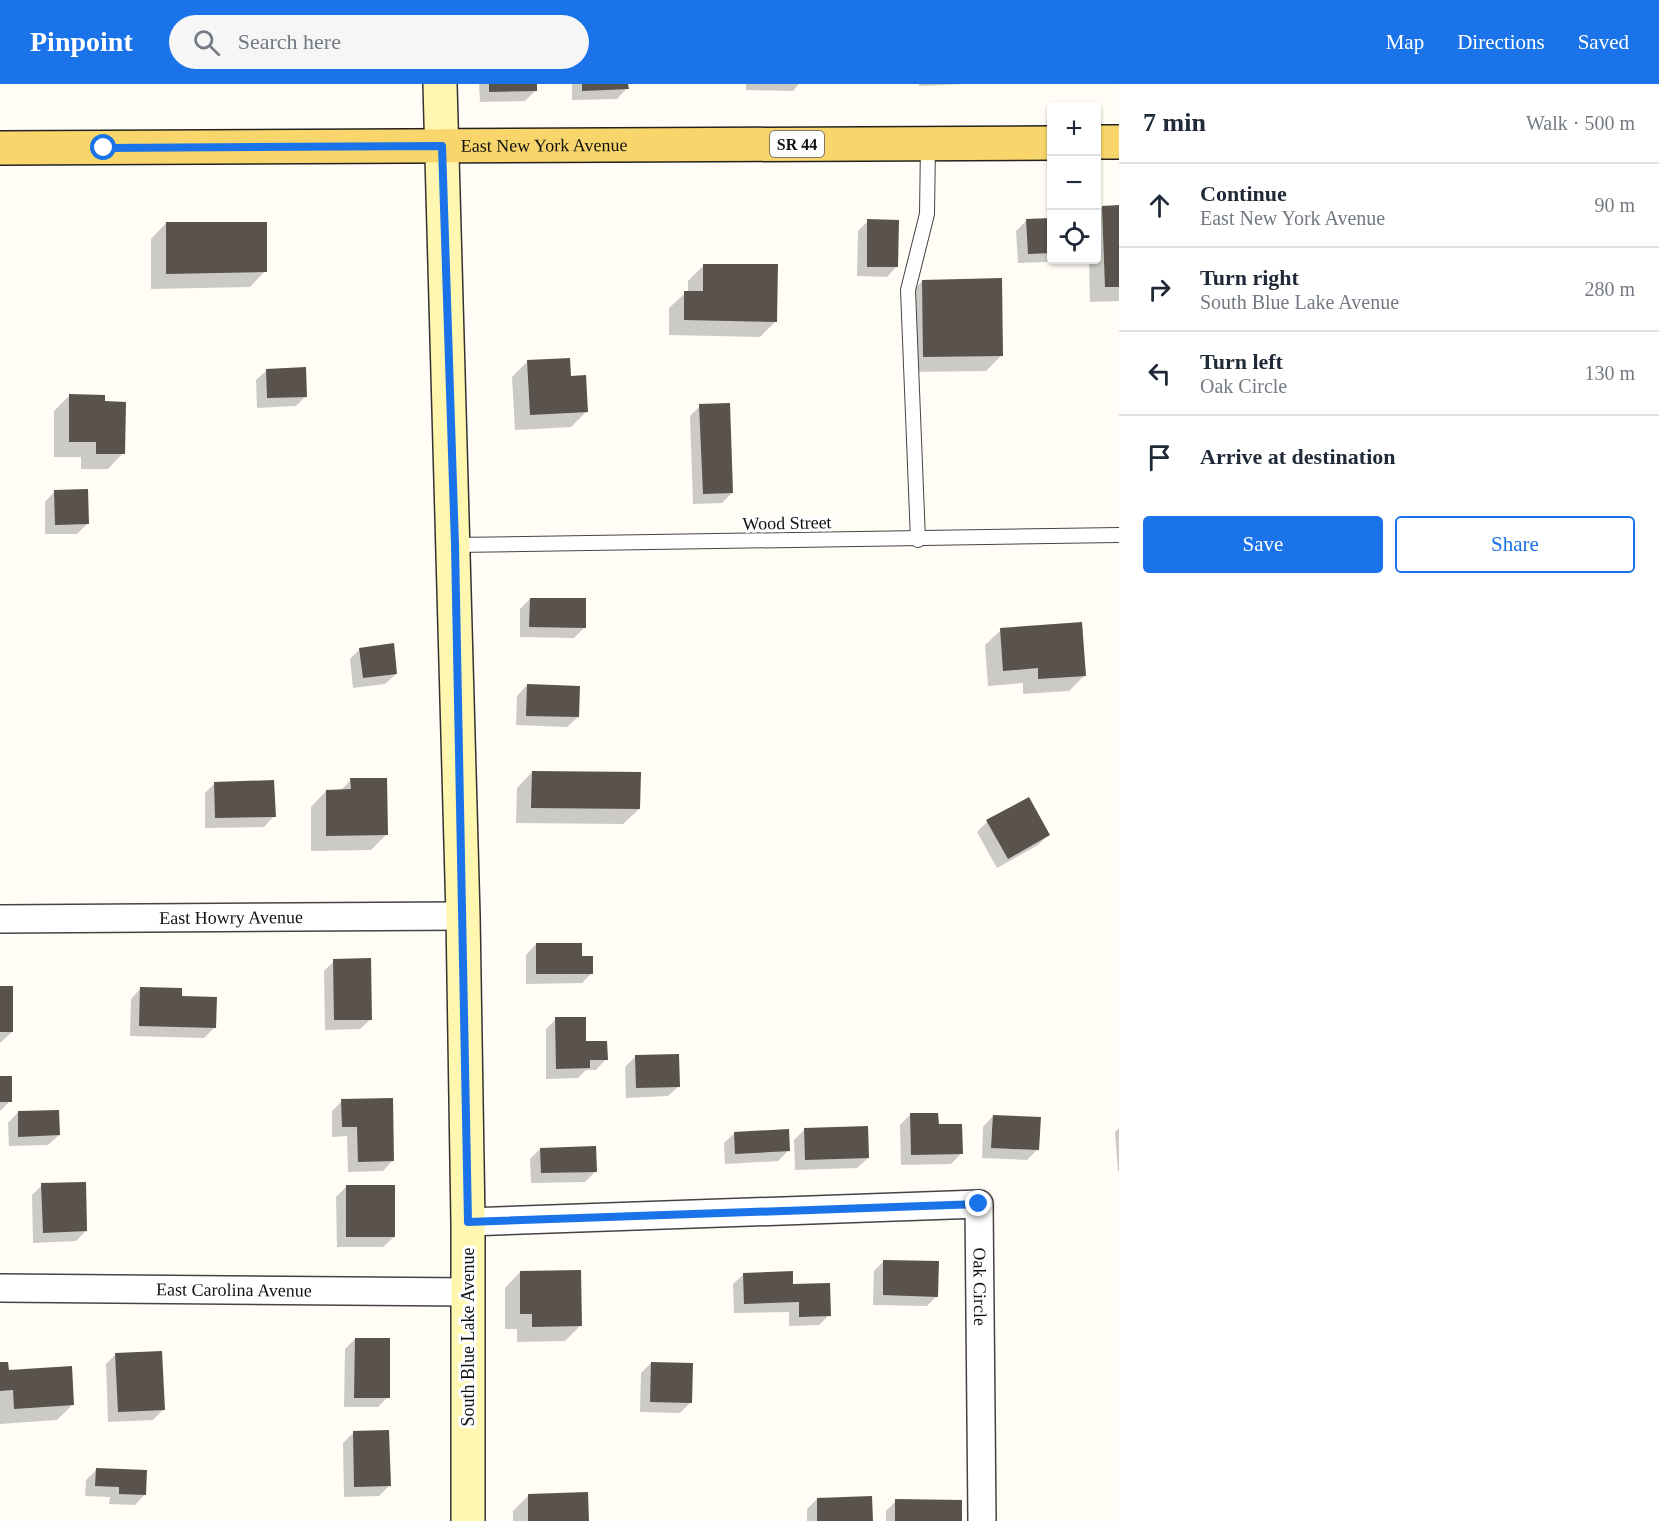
<!DOCTYPE html>
<meta charset="utf-8">
<style>
:root{--surface:#fff;--page:#f6f6f7;--text:#1f2937;--muted:#747a83;--line:#e0e1e3;--accent:#1a73e8}
body{margin:0;font-family:"Times New Roman",serif;background:var(--page);color:var(--text)}
.controls{position:absolute;right:18px;top:18px;display:grid;overflow:hidden;border-radius:6px;box-shadow:0 2px 4px #0004}
.controls button{width:54px;height:54px;display:grid;place-items:center;padding:0;border:0;border-bottom:2px solid var(--line);background:var(--surface);color:var(--text);font:30px sans-serif}
.stop{position:absolute;width:18px;height:18px;margin:-14px;border:4px solid #1a73e8;border-radius:50%;background:#fff}
.stop.end{background:#1a73e8;border-color:#fff;box-shadow:0 2px 6px #0008}
.list{margin:0;padding:0;list-style:none}
h2{display:flex;justify-content:space-between;align-items:center;height:78px;margin:0;padding:0 24px;font-size:26px}
h2 small{font-size:20px;font-weight:400;color:var(--muted)}
.list li{display:grid;grid-template-columns:39px 1fr auto;gap:18px;align-items:center;box-sizing:border-box;height:84px;padding:0 24px;border-top:2px solid var(--line)}
.list b{display:block;font-size:22px;white-space:nowrap}
.list p{margin:0;font-size:20px;white-space:nowrap;color:var(--muted)}
.list em{font-size:20px;font-style:normal;color:var(--muted)}
.actions{display:flex;gap:12px;padding:18px 24px}
.actions a{flex:1;padding:14px 0;border:2px solid var(--accent);border-radius:6px;text-align:center;font-size:21px;color:var(--accent)}
.actions .main{background:var(--accent);color:#fff}
.icon{flex:none;width:33px;height:33px;fill:none;stroke:currentColor;stroke-width:2;stroke-linecap:round;stroke-linejoin:round}
.map{position:relative;flex:none;width:1119px;height:1437px;overflow:hidden}
header{display:flex;align-items:center;gap:36px;box-sizing:border-box;height:84px;padding:0 30px;background:var(--accent);color:#fff}
header strong{font-size:28px}
nav{display:flex;gap:33px;margin-inline-start:auto;font-size:21px}
.search{width:420px;height:54px;background:var(--page);display:flex;align-items:center;gap:15px;box-sizing:border-box;padding:0 21px;border-radius:33px;color:var(--muted);font-size:22px}
main{display:flex}
aside{flex:1;background:var(--surface)}
.map>svg:first-child{display:block}
.shadow{fill:#0003}
.building{fill:#5a524d}
.lines{fill:none;stroke-linecap:round;stroke-linejoin:round}
.service-casing{stroke:#444;stroke-width:16}
.minor-casing{stroke:#444;stroke-width:30}
.secondary-casing{stroke:#333;stroke-width:36}
.primary-casing{stroke:#222;stroke-width:36}
.service{stroke:#fff;stroke-width:14}
.minor{stroke:#fff;stroke-width:27}
.secondary{stroke:#fff6b0;stroke-width:33}
.primary{stroke:#f9d66b;stroke-width:33}
.route{stroke:#1a73e8;stroke-width:8}
.labels{text-anchor:middle;stroke-width:6;stroke-linejoin:round;paint-order:stroke}
.shield{fill:#fff;stroke:#585858;stroke-width:1.5}
.shield-label{font-size:16px;font-weight:bold;fill:#111}
.street-label{font-size:18px;fill:#111;stroke:#fff}
</style>
<header>
<strong>Pinpoint</strong>
<div class="search"><svg class="icon" aria-label="search" viewBox="0 0 24 24"><circle cx="10" cy="10" r="6"/><path d="M15 15l6 6"/></svg>Search here</div>
<nav><a>Map</a><a>Directions</a><a>Saved</a></nav>
</header>
<main>
<div class="map">
<svg width="1119" height="1437" viewBox="0 0 1119 1437">
<rect width="100%" height="100%" fill="#fffdf5"/>
<g class="shadow">
<path d="M479 0H535V7L525 17 480 18Z"/>
<path d="M572 0H627V4L617 15 572 16Z"/>
<path d="M746 0H799L793 7 746 6Z"/>
<path d="M919 0H965L919 2Z"/>
<path d="M1103 123H1119V217L1090 218 1089 176H1096V130Z"/>
<path d="M1027 136H1052V173L1046 178 1018 179 1016 147Z"/>
<path d="M868 137 897 182 887 193 857 192 858 147Z"/>
<path d="M166 139 265 187 250 203 151 205V155Z"/>
<path d="M704 181 776 237 760 253 669 251V224L685 209H688V197Z"/>
<path d="M922 197 1002 271 986 287 908 288 907 213Z"/>
<path d="M528 277 569 294 587 327 571 343 515 346 512 293Z"/>
<path d="M267 286 306 312 296 322 257 324 256 296Z"/>
<path d="M70 311 103 319 123 369 108 385H81V373H54V327Z"/>
<path d="M700 322 732 409 722 419 693 420 690 332Z"/>
<path d="M55 407 87 440 77 450H45V418Z"/>
<path d="M530 515 585 543 574 554 520 553V525Z"/>
<path d="M1001 546 1085 591 1069 607 1023 610V599L988 602 985 561Z"/>
<path d="M360 565 396 590 385 600 353 604 350 575Z"/>
<path d="M527 601 578 633 567 643 516 641 517 612Z"/>
<path d="M532 688 639 725 623 740 516 739 517 704Z"/>
<path d="M351 696 387 750 371 766 311 767V723L326 707H340Z"/>
<path d="M215 699 274 732 264 743 205 744V709Z"/>
<path d="M987 738 1048 751 1038 761 997 784 977 748Z"/>
<path d="M536 860 581 873 592 889 582 899 526 900V871Z"/>
<path d="M334 877 371 935 360 945 325 946 324 887Z"/>
<path d="M0 903 12 948 0 959Z"/>
<path d="M141 904 180 914 214 944 204 954 130 952 131 915Z"/>
<path d="M556 935 606 975 596 986H586L578 994 546 995V945Z"/>
<path d="M635 973 679 1002 668 1012 626 1014 625 983Z"/>
<path d="M0 994 10 1017 0 1027Z"/>
<path d="M342 1017 393 1076 383 1087 348 1088 347 1052 332 1053V1027Z"/>
<path d="M18 1028 59 1051 48 1061 9 1062 8 1039Z"/>
<path d="M910 1031 937 1042 962 1069 951 1080 901 1081 900 1041Z"/>
<path d="M993 1032 1038 1065 1027 1076 982 1074 983 1043Z"/>
<path d="M1119 1044V1087H1118L1115 1048Z"/>
<path d="M805 1045 868 1074 857 1084 795 1086 794 1056Z"/>
<path d="M735 1049 788 1067 778 1077 725 1080 724 1059Z"/>
<path d="M540 1065 596 1087 585 1098 531 1099 530 1075Z"/>
<path d="M42 1101 86 1147 76 1157 33 1159 32 1111Z"/>
<path d="M346 1103 394 1153 383 1163H337L336 1113Z"/>
<path d="M884 1177 937 1212 927 1222 873 1221 874 1187Z"/>
<path d="M520 1188 580 1242 565 1257 517 1258V1245H505V1204Z"/>
<path d="M744 1190 792 1202 829 1231 819 1241 789 1242V1228L734 1229 733 1200Z"/>
<path d="M355 1255 388 1313 378 1323H344L345 1265Z"/>
<path d="M116 1270 164 1325 153 1336 108 1338 106 1280Z"/>
<path d="M0 1279 7 1287 72 1321 57 1336 0 1340Z"/>
<path d="M651 1279 690 1319 680 1329 640 1328 641 1289Z"/>
<path d="M353 1349 389 1402 379 1412 344 1413 343 1359Z"/>
<path d="M96 1386 145 1410 135 1421 109 1420 110 1413 85 1412 86 1396Z"/>
<path d="M529 1411 587 1437H513V1427Z"/>
<path d="M817 1415 871 1437H807V1425Z"/>
<path d="M896 1417 960 1437H886V1427Z"/>
</g>
<g class="building">
<path d="M489 0H537V7L489 8Z"/>
<path d="M582 0H628L629 5 582 7Z"/>
<path d="M1119 121V203H1105L1102 122Z"/>
<path d="M1052 134V169L1028 170 1026 135Z"/>
<path d="M867 135 899 136 898 183H867Z"/>
<path d="M166 138H267V188L166 190Z"/>
<path d="M703 180H778L777 238 684 236V207H703Z"/>
<path d="M1002 194 1003 272 923 273 922 196Z"/>
<path d="M570 274 571 292 586 291 588 328 530 331 527 276Z"/>
<path d="M306 283 307 313 267 314 266 285Z"/>
<path d="M69 310 105 311V317L126 318 125 370H96V358H69Z"/>
<path d="M730 319 733 409 703 410 699 320Z"/>
<path d="M88 405 89 440 55 441 54 406Z"/>
<path d="M530 514H586V544L529 543Z"/>
<path d="M1082 538 1086 592 1038 595V584L1003 587 1000 544Z"/>
<path d="M394 559 397 590 363 594 359 564Z"/>
<path d="M527 600 580 602 579 633 526 632Z"/>
<path d="M532 687 641 688 640 725 531 724Z"/>
<path d="M350 694H387L388 751 326 752V706L351 705Z"/>
<path d="M274 696 276 733 215 734 214 698Z"/>
<path d="M1029 713 1050 751 1008 775 986 736Z"/>
<path d="M536 859H582V872H593V890H536Z"/>
<path d="M371 874 372 936H334L333 875Z"/>
<rect x="0" y="902" width="13" height="46"/>
<path d="M140 903 182 904V912L217 913 216 944 139 942Z"/>
<path d="M555 933H586V957H607L608 976H590V984L556 985Z"/>
<path d="M679 970 680 1003 636 1004 635 971Z"/>
<rect x="0" y="992" width="12" height="26"/>
<path d="M393 1014 394 1077 358 1078 357 1043H342L341 1015Z"/>
<path d="M59 1026 60 1051 18 1053V1027Z"/>
<path d="M910 1029H938L939 1040H962L963 1070 911 1071Z"/>
<path d="M993 1031 1041 1033 1039 1066 991 1064Z"/>
<path d="M868 1042 869 1074 805 1076 804 1044Z"/>
<path d="M789 1045 790 1067 735 1070 734 1048Z"/>
<path d="M596 1062 597 1088 541 1089 540 1064Z"/>
<path d="M86 1098 87 1147 43 1149 41 1099Z"/>
<rect x="346" y="1101" width="49" height="52"/>
<path d="M883 1176 939 1177 938 1213 883 1211Z"/>
<path d="M581 1186 582 1242 532 1243V1230H520V1187Z"/>
<path d="M793 1187V1200L830 1199 831 1232 799 1233V1218L744 1220 743 1189Z"/>
<path d="M355 1254H390V1314H354Z"/>
<path d="M162 1267 165 1326 118 1328 115 1269Z"/>
<path d="M0 1278H8L9 1286 72 1282 74 1321 14 1325 13 1306 0 1307Z"/>
<path d="M651 1278 693 1279 692 1319 650 1318Z"/>
<path d="M389 1346 391 1402 354 1403 353 1347Z"/>
<path d="M96 1384 147 1386 146 1411 119 1410V1403L95 1402Z"/>
<path d="M588 1408 589 1437H528V1410Z"/>
<path d="M872 1412 873 1437H817V1414Z"/>
<path d="M895 1415 962 1416V1437H895Z"/>
</g>
<g class="lines">
<g class="service-casing">
<g id="service">
<path d="M918 456 908 206 927 130 928 60"/>
<path d="M455 461 1119 451"/>
</g>
</g>
<g class="minor-casing">
<g id="minor">
<path id="s1" d="M0 835 463 832"/>
<path id="s2" d="M468 1138 979 1120 982 1437"/>
<path id="s3" d="M0 1204 468 1208"/>
</g>
</g>
<g class="secondary-casing">
<path id="secondary" d="M440 0 463 832 468 1138V1437"/>
</g>
<g class="primary-casing">
<g id="primary">
<path d="M1096 58H1119"/>
<path id="s4" d="M0 64 1052 59"/>
</g>
</g>
<use href="#service" class="service"/>
<use href="#minor" class="minor"/>
<use href="#secondary" class="secondary"/>
<use href="#primary" class="primary"/>
</g>
<g class="lines">
<path class="route" d="M104 64 442 62 455 461 468 1138 979 1120"/>
</g>
<g class="labels">
<rect class="shield" x="770" y="47" width="54" height="26" rx="4.5"/>
<g class="shield-label">
<text x="797" y="66">SR 44</text>
</g>
<g class="street-label">
<text dy="6" stroke="none"><textPath href="#s4" startOffset="544">East New York Avenue</textPath></text>
<text transform="translate(787 439) rotate(-1)" y="6">Wood Street</text>
<text dy="6" stroke="none"><textPath href="#s1" startOffset="231">East Howry Avenue</textPath></text>
<text dy="6" stroke="none"><textPath href="#s2" startOffset="594">Oak Circle</textPath></text>
<text dy="6" stroke="none"><textPath href="#s3" startOffset="234">East Carolina Avenue</textPath></text>
<text transform="translate(468 1253) rotate(-90)" y="6">South Blue Lake Avenue</text>
</g>
</g>
</svg>
<div class="controls">
<button>+</button>
<button>−</button>
<button><svg class="icon" aria-label="locate" viewBox="0 0 24 24"><circle cx="12" cy="12" r="6"/><path d="M12 2v4M12 18v4M2 12h4M18 12h4"/></svg></button>
</div>
<div class="stop" style="left:104px;top:64px"></div>
<div class="stop end" style="left:979px;top:1120px"></div>
</div>
<aside>
<h2>7 min<small>Walk · 500 m</small></h2>
<ul class="list">
<li><svg class="icon" aria-label="ahead" viewBox="0 0 24 24"><path d="M12 20V5M6 11l6-6 6 6"/></svg><div><b>Continue</b><p>East New York Avenue</p></div><em>90 m</em></li>
<li><svg class="icon" aria-label="right" viewBox="0 0 24 24"><path d="M7 20v-9h11M14 6l5 5-5 5"/></svg><div><b>Turn right</b><p>South Blue Lake Avenue</p></div><em>280 m</em></li>
<li><svg class="icon" aria-label="left" viewBox="0 0 24 24"><path d="M17 20v-9H6M10 6l-5 5 5 5"/></svg><div><b>Turn left</b><p>Oak Circle</p></div><em>130 m</em></li>
<li><svg class="icon" aria-label="arrive" viewBox="0 0 24 24"><path d="M6 21V4h12l-3 4 3 4H6"/></svg><div><b>Arrive at destination</b></div></li>
</ul>
<div class="actions"><a class="main">Save</a><a>Share</a></div>
</aside>
</main>
